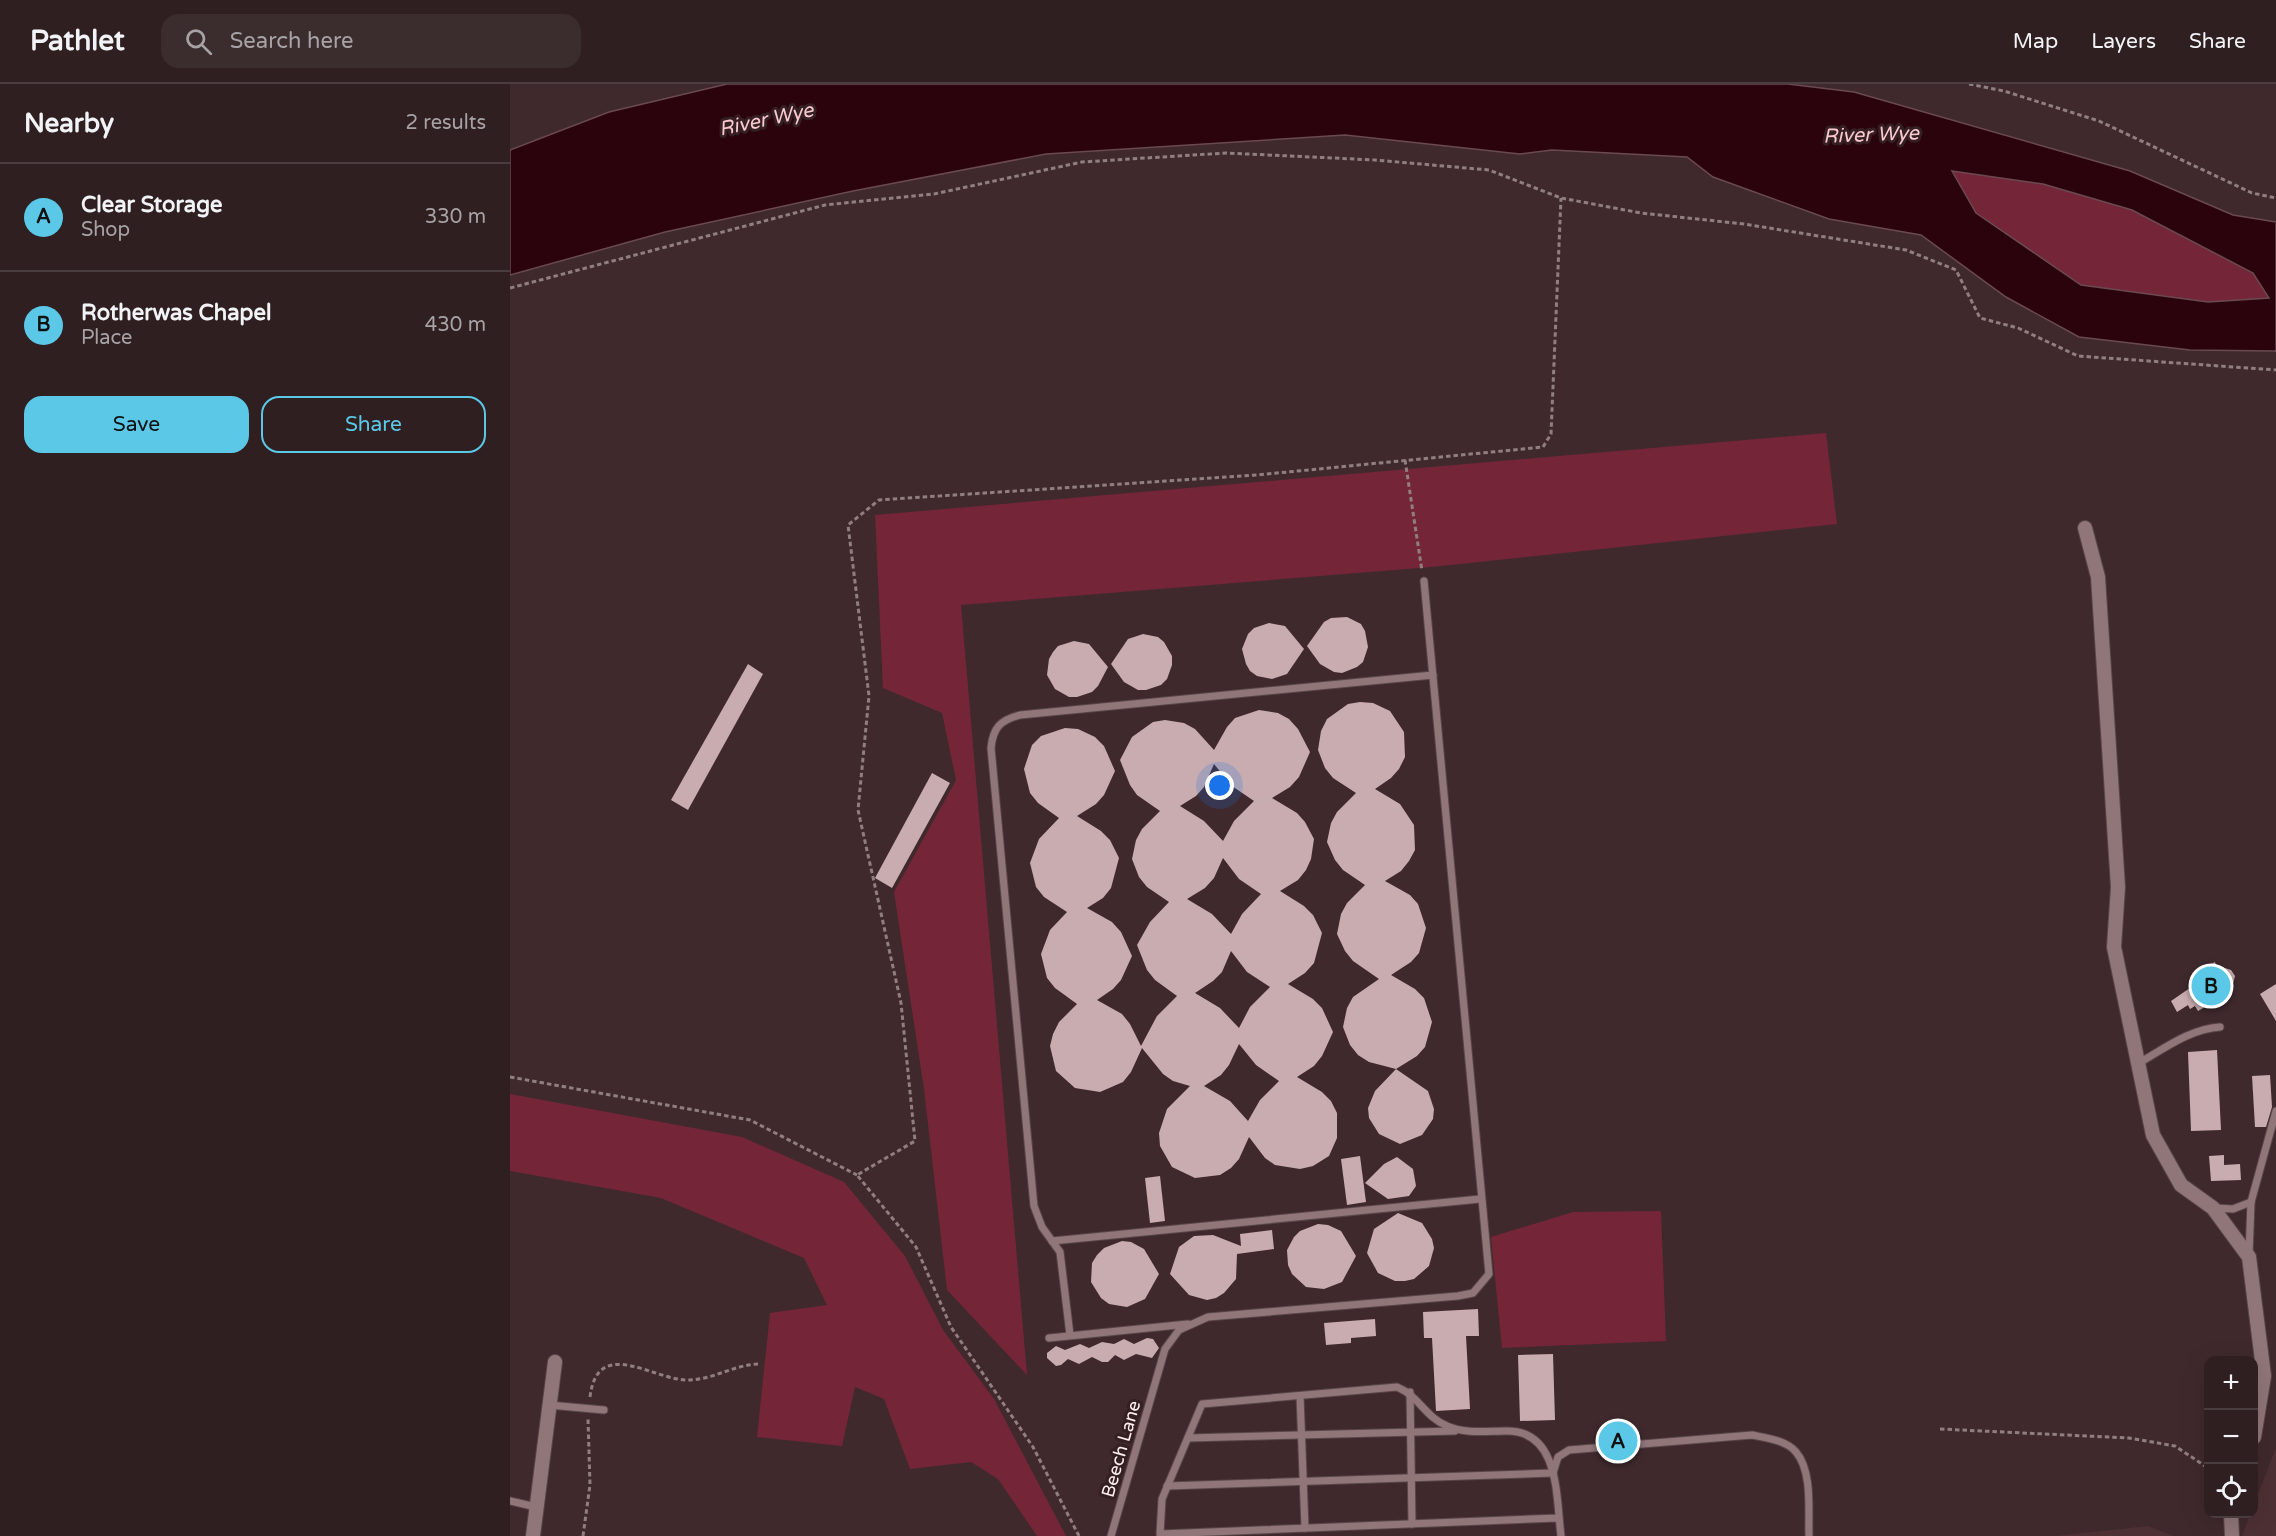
<!DOCTYPE html>
<meta charset="utf-8">
<style>
:root{--surface:#2f1f21;--page:#3b2c2e;--text:#f1f3f6;--muted:#a7a2a5;--line:#4a3d3f;--accent:#5bc8e7}
body{margin:0;font-family:"Varela Round",sans-serif;background:var(--page);color:var(--text)}
.controls{position:absolute;right:18px;bottom:18px;display:grid;overflow:hidden;border-radius:12px;box-shadow:0 6px 24px #0002}
.controls button{width:54px;height:54px;display:grid;place-items:center;padding:0;border:0;border-bottom:2px solid var(--line);background:var(--surface);color:var(--text);font:30px sans-serif}
.you{position:absolute;left:710px;top:702px;width:21px;height:21px;margin:-15px;border:4px solid #fff;border-radius:50%;background:#1a73e8;box-shadow:0 0 0 9px #1a73e833}
.badge{display:grid;place-items:center;width:39px;height:39px;border-radius:50%;background:var(--accent);color:#111;font-size:20px;font-weight:700}
.pin{position:absolute;translate:-50% -50%;border:3px solid #fff;box-shadow:0 2px 6px #0006}
.list{margin:0;padding:0;list-style:none}
h2{display:flex;justify-content:space-between;align-items:center;height:78px;margin:0;padding:0 24px;font-size:26px}
h2 small{font-size:20px;font-weight:400;color:var(--muted)}
.list li{display:grid;grid-template-columns:39px 1fr auto;gap:18px;align-items:center;box-sizing:border-box;height:108px;padding:0 24px;border-top:2px solid var(--line)}
.list b{display:block;font-size:22px;white-space:nowrap}
.list p{margin:0;font-size:20px;white-space:nowrap;color:var(--muted)}
.list em{font-size:20px;font-style:normal;color:var(--muted)}
.actions{display:flex;gap:12px;padding:18px 24px}
.actions a{flex:1;padding:14px 0;border:2px solid var(--accent);border-radius:18px;text-align:center;font-size:21px;color:var(--accent)}
.actions .main{background:var(--accent);color:#111}
.icon{flex:none;width:33px;height:33px;fill:none;stroke:currentColor;stroke-width:2;stroke-linecap:round;stroke-linejoin:round}
.map{position:relative;flex:none;width:1766px;height:1452px;overflow:hidden}
header{display:flex;align-items:center;gap:36px;box-sizing:border-box;height:84px;padding:0 30px;background:var(--surface);border-bottom:2px solid var(--line)}
header strong{font-size:28px}
nav{display:flex;gap:33px;margin-inline-start:auto;font-size:21px}
.search{width:420px;height:54px;background:var(--page);display:flex;align-items:center;gap:15px;box-sizing:border-box;padding:0 21px;border-radius:18px;color:var(--muted);font-size:22px}
main{display:flex}
aside{flex:1;background:var(--surface)}
.map>svg:first-child{display:block}
.built{fill:#4d3034}
.green{fill:#742638}
.water{fill:#2b030d;stroke:#6a4a51;stroke-width:1.5;fill-rule:evenodd}
.building{fill:#c9acb0;fill-rule:evenodd}
.lines{fill:none;stroke-linecap:round;stroke-linejoin:round}
.lane-casing{stroke:#594649;stroke-width:9}
.street-casing{stroke:#594649;stroke-width:16}
.path{stroke:#917e80;stroke-width:3;stroke-dasharray:4.5 3;stroke-linecap:butt}
.lane{stroke:#907679;stroke-width:7}
.street{stroke:#907679;stroke-width:14}
.labels{text-anchor:middle;stroke-width:6;stroke-linejoin:round;paint-order:stroke}
.street-label{font-size:18px;fill:#feeff0;stroke:#341f22}
.water-label{font-size:20px;font-style:italic;fill:#fac8cf;stroke:#341f22}
</style>
<header>
<strong>Pathlet</strong>
<div class="search"><svg class="icon" aria-label="search" viewBox="0 0 24 24"><circle cx="10" cy="10" r="6"/><path d="M15 15l6 6"/></svg>Search here</div>
<nav><a>Map</a><a>Layers</a><a>Share</a></nav>
</header>
<main>
<aside>
<h2>Nearby<small>2 results</small></h2>
<ul class="list">
<li><span class="badge">A</span><div><b>Clear Storage</b><p>Shop</p></div><em>330 m</em></li>
<li><span class="badge">B</span><div><b>Rotherwas Chapel</b><p>Place</p></div><em>430 m</em></li>
</ul>
<div class="actions"><a class="main">Save</a><a>Share</a></div>
</aside>
<div class="map">
<svg width="1766" height="1452" viewBox="0 0 1766 1452">
<rect width="100%" height="100%" fill="#3f292c"/>
<g class="built">
<path d="M1766 1364V1452H1732L1740 1430H1744V1420Z"/>
<path d="M1638 1442 1663 1452H1546Z"/>
</g>
<g class="green">
<path d="M1442 86 1533 100 1622 126 1743 189 1759 215 1698 218 1571 201 1466 129Z"/>
<path d="M1316 349 1327 440 922 483 451 521 517 1291 437 1206 414 1005 384 808 446 696 432 629 373 604 365 431Z"/>
<path d="M0 1010 232 1053 334 1098 395 1172 433 1246 484 1315 556 1452H527L488 1395 461 1378 400 1385 374 1315 345 1303 332 1362 247 1353 260 1229 317 1221 294 1174 151 1114 0 1087Z"/>
<path d="M1151 1127 1156 1257 992 1264 981 1153 1063 1128Z"/>
</g>
<path class="water" d="M217 0H1278L1344 8 1620 87 1723 131 1766 138V267L1680 266 1569 253 1496 213 1411 151 1319 135 1203 93 1177 73 1042 66 1010 70 835 51 536 70 343 107 155 148 0 191V66L99 28ZM1442 87 1533 100 1622 126 1743 189 1759 214 1698 218 1571 201 1466 129Z"/>
<g class="building">
<path d="M837 533 851 540 855 547 858 563 853 578 847 583 832 589 824 588 810 580 797 562 814 538 821 534Z"/>
<path d="M759 539 775 542 794 565 777 590 762 595 747 592 740 587 736 580 732 565 738 550 744 544Z"/>
<path d="M633 550 648 553 654 558 662 572V581L657 595 651 601 636 606H628L614 598 601 580 618 555Z"/>
<path d="M564 557 579 560 598 583 588 602 582 608 567 613H559L545 605 537 591 539 575 543 568 548 562Z"/>
<path d="M238 580 253 590 178 726 161 716Z"/>
<path d="M850 618 863 619 880 627 894 648 895 673 889 685 881 694 865 705 890 720 904 741 905 766 899 777 891 787 875 797 900 811 908 820 916 844 909 869 901 878 881 891 905 905 914 914 922 938 915 963 907 972 886 985 918 1007 924 1025 923 1035 912 1051 890 1060 869 1050 859 1034 858 1024 865 1007 886 985 859 978 848 971 840 961 833 943 837 924 843 913 869 895 843 877 835 867 827 850 831 830 837 819 855 801 833 786 825 776 817 758 821 739 827 728 846 709 823 694 815 684 808 666 811 647 817 635 838 620Z"/>
<path d="M749 626 768 629 779 635 788 645 800 668 789 693 780 703 762 714 787 729 795 738 804 755 801 775 796 786 788 796 770 807 794 822 803 831 812 849 804 879 795 889 778 900 803 915 812 924 823 948 812 972 804 982 787 993 812 1008 821 1017 827 1029V1054L819 1072 803 1082 790 1085 765 1081 755 1074 739 1053 729 1075 721 1084 710 1091 685 1094 662 1083 650 1062 649 1049 657 1025 680 1002 663 997 653 990 632 964 621 988 613 998 590 1008 565 1004 546 987 540 962 543 950 549 938 567 920 545 904 537 894 531 870 540 846 557 828 534 813 526 803 520 779 529 755 549 734 528 719 520 709 514 685 522 661 531 652 555 644 568 645 585 653 594 662 605 687 594 711 586 720 567 732 591 747 600 756 609 774 601 804 593 814 577 824 602 838 611 848 622 872 611 896 603 905 587 916 612 930 620 940 631 962 647 932 667 912 645 896 637 886 627 861 640 838 659 818 637 803 629 793 622 775 626 756 632 745 650 727 627 711 620 701 610 676 622 653 643 638 655 636 674 639 685 645 704 666 717 643 725 634ZM704 680 722 702 744 717 724 737 713 757 694 737 670 722 686 712 694 703ZM713 774 729 795 751 810 732 830 721 850 702 830 677 815 695 804 704 794ZM721 867 737 888 760 903 740 923 729 944 710 924 685 909 703 897 712 888ZM729 960 746 981 769 997 750 1016 738 1037 720 1017 694 1002 711 991 719 981Z"/>
<path d="M422 689 440 699 382 804 365 794Z"/>
<path d="M1705 878 1706 881 1721 886 1725 892 1721 908 1688 927 1685 922 1680 925 1678 921 1667 928 1661 917 1693 895 1692 885Z"/>
<path d="M1766 900V937L1750 910Z"/>
<path d="M1707 966 1711 1046 1681 1047 1678 968Z"/>
<path d="M1760 991 1762 1023 1756 1043H1745L1742 992Z"/>
<path d="M1714 1071V1081L1730 1080 1731 1096 1701 1097 1699 1072Z"/>
<path d="M850 1072 856 1118 837 1121 831 1075Z"/>
<path d="M887 1073 903 1085 906 1102 899 1112 878 1115 855 1099 874 1080Z"/>
<path d="M650 1092 655 1137 640 1139 635 1094Z"/>
<path d="M888 1129 912 1139 922 1155 924 1164 919 1182 904 1195 895 1197H885L868 1189 857 1169 864 1145Z"/>
<path d="M808 1140 818 1141 831 1147 846 1172 832 1198 814 1205 796 1203 782 1190 778 1181 777 1166 784 1153 790 1147Z"/>
<path d="M762 1146 764 1165 727 1170 726 1195 714 1209 706 1214 697 1216 679 1211 660 1190 669 1163 684 1152 703 1151 731 1162 730 1150Z"/>
<path d="M612 1157 621 1158 634 1165 649 1190 635 1215 617 1223 599 1220 591 1214 581 1198 582 1179 587 1171 594 1164Z"/>
<path d="M968 1225 969 1252H956L960 1325 926 1327 922 1254H914L913 1228Z"/>
<path d="M865 1235 866 1252 841 1254V1259L816 1261 814 1239Z"/>
<path d="M637 1254 643 1255 649 1264 642 1274 626 1270 614 1276 605 1271 598 1278H592L582 1273 569 1280 558 1275 551 1281 546 1282 537 1274V1269L546 1262 555 1266 570 1260 579 1264 592 1258 604 1260 614 1255 624 1260Z"/>
<path d="M1043 1270 1045 1336 1010 1337 1008 1271Z"/>
</g>
<g class="lines">
<g class="lane-casing">
<g id="lane">
<path d="M1629 979C1655 964 1680 945 1710 943"/>
<path d="M1705 1124 1723 1125 1741 1118"/>
<path d="M542 1157 970 1115"/>
<path d="M1739 1171 1741 1118 1766 1027"/>
<path d="M560 1251 550 1168 532 1143 524 1122 481 664C483 644 490 636 510 631L923 591"/>
<path d="M539 1254 678 1240"/>
<path d="M900 1308 902 1440"/>
<path d="M790 1312 795 1444"/>
<path d="M39 1321 94 1326"/>
<path d="M678 1354 945 1347"/>
<path d="M1043 1389 1048 1373 1059 1366 1242 1351C1256 1354 1276 1356 1286 1368 1303 1388 1298 1428 1299 1452"/>
<path d="M657 1402 1043 1389"/>
<path d="M0 1417 26 1423"/>
<path d="M1048 1434 650 1450 652 1415 692 1320 887 1303C909 1312 915 1333 937 1342 955 1350 977 1347 996 1347 1050 1346 1046 1413 1051 1452"/>
<path d="M601 1452 655 1265 669 1246 698 1233 948 1212 963 1209 979 1190 914 497"/>
</g>
</g>
<g class="street-casing">
<g id="street">
<path d="M1575 444 1588 493 1608 803 1604 863 1643 1051 1671 1101 1703 1124 1739 1173 1754 1292 1744 1353"/>
<path d="M1721 1430 1722 1452"/>
<path d="M23 1452 45 1278"/>
</g>
</g>
<g class="path">
<path d="M1459 0 1494 7 1589 37 1742 109 1766 114"/>
<path d="M0 204 315 121 424 110 572 78 716 69 865 76 979 86 1051 114 1131 129 1234 140 1396 166 1446 186 1470 234 1508 244 1568 272 1766 286"/>
<path d="M895 376 912 487"/>
<path d="M0 993 240 1036 347 1091"/>
<path d="M80 1313C88 1250 145 1298 180 1296 204 1295 224 1281 248 1280"/>
<path d="M1430 1345 1619 1354 1665 1362 1698 1384"/>
<path d="M73 1452 80 1401 78 1335"/>
<path d="M569 1452 523 1363 441 1243 406 1163 347 1091 405 1057 391 919 348 726 359 612 338 441 369 416 747 391 1033 363 1041 350 1051 114"/>
</g>
<use href="#lane" class="lane"/>
<use href="#street" class="street"/>
</g>
<g class="labels">
<g class="street-label">
<text transform="translate(611 1365) rotate(-74)" y="6">Beech Lane</text>
</g>
<g class="water-label">
<text transform="translate(256 35) rotate(-12)" y="7">River Wye</text>
<text transform="translate(1361 50) rotate(-2)" y="7">River Wye</text>
</g>
</g>
</svg>
<div class="controls">
<button>+</button>
<button>−</button>
<button><svg class="icon" aria-label="locate" viewBox="0 0 24 24"><circle cx="12" cy="12" r="6"/><path d="M12 2v4M12 18v4M2 12h4M18 12h4"/></svg></button>
</div>
<div class="you"></div>
<div class="pin badge" style="left:1108px;top:1357px">A</div>
<div class="pin badge" style="left:1701px;top:902px">B</div>
</div>
</main>
